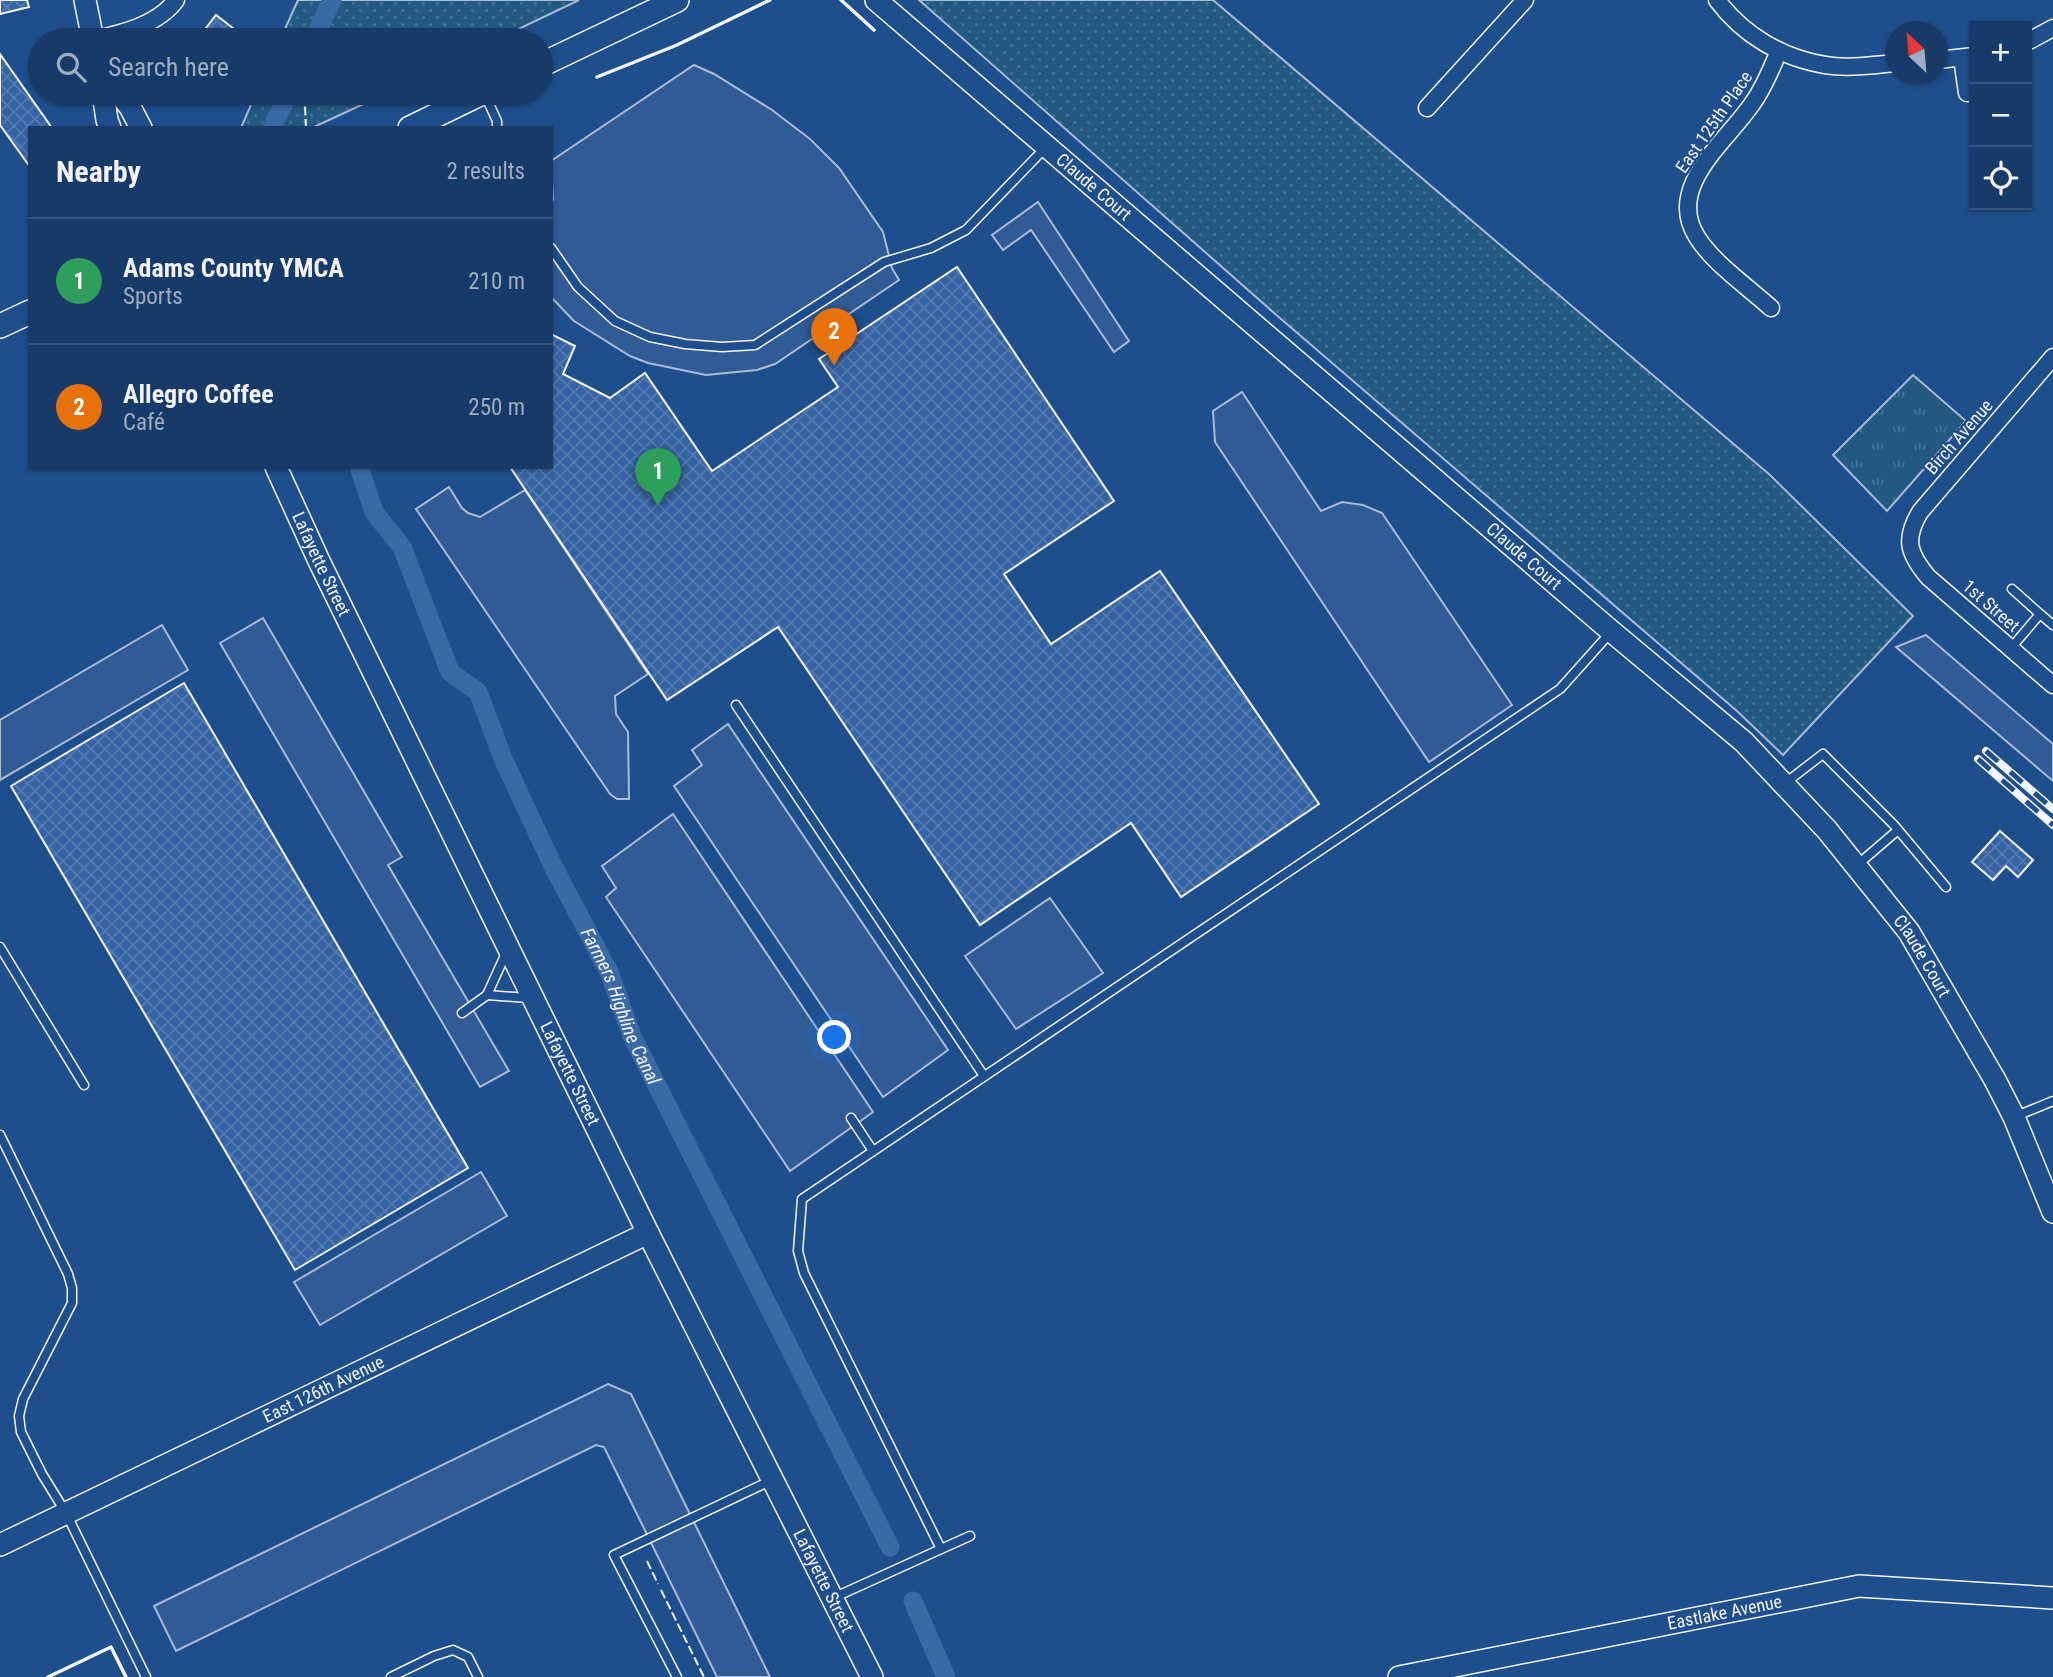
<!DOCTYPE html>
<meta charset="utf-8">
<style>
:root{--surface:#173a69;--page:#20416f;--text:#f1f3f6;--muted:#9eadc0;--line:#36547d;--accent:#90b9f0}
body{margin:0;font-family:"Roboto Condensed",sans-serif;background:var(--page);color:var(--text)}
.controls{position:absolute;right:21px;top:21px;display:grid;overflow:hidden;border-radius:0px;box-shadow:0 2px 5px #0004}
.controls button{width:63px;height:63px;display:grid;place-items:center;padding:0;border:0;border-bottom:2px solid var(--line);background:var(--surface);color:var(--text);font:35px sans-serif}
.compass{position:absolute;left:1885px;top:21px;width:63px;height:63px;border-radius:50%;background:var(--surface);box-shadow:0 2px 5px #0004;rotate:334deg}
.you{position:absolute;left:835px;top:1038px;width:24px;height:24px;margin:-18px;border:5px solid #fff;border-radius:50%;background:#1a73e8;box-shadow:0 0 0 10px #1a73e833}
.badge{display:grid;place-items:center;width:46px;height:46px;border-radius:50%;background:var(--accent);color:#fff;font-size:23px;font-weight:700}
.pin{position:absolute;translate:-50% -58px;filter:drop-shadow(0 2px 4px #0008)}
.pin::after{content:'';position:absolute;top:37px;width:24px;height:21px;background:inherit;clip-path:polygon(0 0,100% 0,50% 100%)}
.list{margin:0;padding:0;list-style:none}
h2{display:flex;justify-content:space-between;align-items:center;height:91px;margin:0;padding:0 28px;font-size:30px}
h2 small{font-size:23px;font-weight:400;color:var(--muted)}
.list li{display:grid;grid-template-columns:46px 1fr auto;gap:21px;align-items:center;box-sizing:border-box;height:126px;padding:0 28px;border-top:2px solid var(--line)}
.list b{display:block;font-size:26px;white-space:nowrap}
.list p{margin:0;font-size:23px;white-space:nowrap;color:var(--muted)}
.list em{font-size:23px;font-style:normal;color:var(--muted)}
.icon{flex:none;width:38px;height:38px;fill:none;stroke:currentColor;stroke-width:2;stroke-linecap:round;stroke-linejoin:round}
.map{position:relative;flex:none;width:2053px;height:1677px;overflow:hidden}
.search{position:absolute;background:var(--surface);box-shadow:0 2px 5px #0004;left:28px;top:28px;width:525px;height:77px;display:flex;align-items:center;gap:18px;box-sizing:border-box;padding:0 24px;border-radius:38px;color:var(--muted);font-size:26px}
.panel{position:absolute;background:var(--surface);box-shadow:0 2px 5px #0004;left:28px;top:126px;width:525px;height:343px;border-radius:0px}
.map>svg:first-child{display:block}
.grass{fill:url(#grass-dots);stroke:#a8bbd7;stroke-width:2}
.park{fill:url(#park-tufts);stroke:#a8bbd7;stroke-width:2}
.parking{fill:#305b95;stroke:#a8bbd7;stroke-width:2}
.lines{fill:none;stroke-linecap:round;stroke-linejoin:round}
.canal{stroke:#3b69a3;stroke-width:19}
.building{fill:url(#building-cross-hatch);stroke:#f2f6ff;stroke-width:2}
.service-casing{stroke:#f2f6ff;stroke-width:11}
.minor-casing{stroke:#f2f6ff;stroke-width:19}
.tertiary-casing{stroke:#f2f6ff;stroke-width:24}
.secondary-casing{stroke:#f2f6ff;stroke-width:26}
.service{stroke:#1f4e8c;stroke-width:8}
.minor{stroke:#1f4e8c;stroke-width:16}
.tertiary{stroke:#1f4e8c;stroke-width:21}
.secondary{stroke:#1f4e8c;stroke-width:23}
.rail-casing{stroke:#f2f6ff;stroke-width:8}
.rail{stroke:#1f4e8c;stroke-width:5;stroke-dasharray:16;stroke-linecap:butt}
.fence{stroke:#f2f6ff;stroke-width:2;stroke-dasharray:9 3.5;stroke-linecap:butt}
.wall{stroke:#f2f6ff;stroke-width:3.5}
.labels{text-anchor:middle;stroke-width:5;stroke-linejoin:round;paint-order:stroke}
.street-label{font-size:18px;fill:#f2f6ff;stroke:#1f4e8c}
.water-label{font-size:19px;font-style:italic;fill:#f2f6ff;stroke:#1f4e8c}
</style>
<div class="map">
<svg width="2053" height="1677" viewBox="0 0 2053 1677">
<defs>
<pattern id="grass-dots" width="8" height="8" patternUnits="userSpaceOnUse" patternTransform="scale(1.75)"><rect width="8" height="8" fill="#245a82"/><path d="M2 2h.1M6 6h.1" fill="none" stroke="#447295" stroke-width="1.8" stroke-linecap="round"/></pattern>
<pattern id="park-tufts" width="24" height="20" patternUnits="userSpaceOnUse" patternTransform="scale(1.75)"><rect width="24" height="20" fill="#245a82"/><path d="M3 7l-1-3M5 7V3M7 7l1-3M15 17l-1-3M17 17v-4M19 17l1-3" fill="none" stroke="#447295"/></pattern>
<pattern id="building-cross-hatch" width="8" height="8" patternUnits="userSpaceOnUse" patternTransform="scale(1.75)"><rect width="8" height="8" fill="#3563a3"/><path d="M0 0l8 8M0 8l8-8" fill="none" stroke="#537ab1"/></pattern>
</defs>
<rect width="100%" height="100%" fill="#1f4e8c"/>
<g class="grass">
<path d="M298 0H579L496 40H280Z"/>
<path d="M919 0H1213L1770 475 1913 616 1783 755 1737 711 1281 319Z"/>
<path d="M256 93H387L312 128H241Z"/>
</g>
<path class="park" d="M1913 375 1966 421 1887 511 1833 455Z"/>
<g class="parking">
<path d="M694 65 714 74 772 110 810 139 839 168 883 232 892 268 899 280 775 364 757 370 706 375 648 363 630 356 574 321 551 297V202L553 200 551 161Z"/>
<path d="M1038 202 1129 341 1114 352 1031 230 1003 250 992 235Z"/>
<path d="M1242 392 1321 511 1342 502 1363 505 1382 513 1512 705 1429 762 1215 442 1213 411Z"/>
<path d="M449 487 462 508 468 513 480 517 525 490 648 674 615 696 616 714 628 732 629 799H617L610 794 416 509Z"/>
<path d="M263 618 402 857 388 865 509 1071 480 1087 220 643Z"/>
<path d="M162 625 188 670 0 780V720Z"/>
<path d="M1926 635 2053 744V781L1896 647Z"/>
<path d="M728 724 948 1050 883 1097 674 786 702 765 692 750Z"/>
<path d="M673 814 873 1112 790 1171 606 897 616 888 602 866Z"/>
<path d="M1050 898 1103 973 1016 1029 965 956Z"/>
<path d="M481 1172 507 1216 320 1325 294 1282Z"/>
<path d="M608 1384 631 1394 770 1677H717L604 1447 596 1445 176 1651 154 1606Z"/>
</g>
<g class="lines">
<g class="canal">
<path d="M313 40 332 0"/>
<path d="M272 128 288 93"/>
<path id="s1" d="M359 467 374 512 402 547 450 672 478 692 504 761 553 866 610 974 632 1036 890 1547"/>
<path d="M913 1601 946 1677"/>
</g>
</g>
<g class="building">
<path d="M0 0H27L29 7 0 14Z"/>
<path d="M216 15 242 35 237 40H197Z"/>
<path d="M0 54 52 128H30V167L0 125Z"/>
<path d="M957 267 1114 501 1004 574 1051 644 1160 571 1319 804 1181 897 1131 823 980 925 778 627 667 700 510 467H551V334L575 346 563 374 610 398 645 373 712 471 838 387 819 359Z"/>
<path d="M184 683 468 1168 295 1270 11 786Z"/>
<path d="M2000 831 2033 860 2018 877 2006 866 1993 880 1972 862Z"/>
</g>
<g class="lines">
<g class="service-casing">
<g id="service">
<path d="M485 95 497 121V128"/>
<path d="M551 248 578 287 615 321 650 337 685 344 722 347 755 345 884 262 931 248 966 230 1046 147"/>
<path d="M2040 614 2053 625"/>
<path d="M2011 648 2040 614 2012 589"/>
<path d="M736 705 984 1076"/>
<path d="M1784 784 1823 754 1894 825 1946 887"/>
<path d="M1856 866 1898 830"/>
<path d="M0 947 84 1085"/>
<path d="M487 995 529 998"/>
<path d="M462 1013 487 995 507 951"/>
<path d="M2014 1117 2053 1101"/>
<path d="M851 1118 873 1151"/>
<path d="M0 1135 68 1274 72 1288V1303L23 1399 19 1416 21 1432 42 1474 66 1513 146 1677"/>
<path d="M941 1549 970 1536"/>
<path d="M833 1598 941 1549 804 1273 798 1251 802 1199 1560 689 1611 632"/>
<path d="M391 1677 434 1656 453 1650 468 1657 478 1677"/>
<path d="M677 1677 614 1555 772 1480"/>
</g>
</g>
<g class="minor-casing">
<g id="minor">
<path d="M1717 0C1743 35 1782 58 1825 65 1848 69 1873 65 1896 63"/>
<path d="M93 40C122 33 158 25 176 0"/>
<path d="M2027 42 2053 28"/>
<path d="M1962 58 1967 93"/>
<path d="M1938 60 1974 56"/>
<path d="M1427 108 1525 0"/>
<path d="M1771 308C1748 287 1713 263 1697 237 1665 187 1726 142 1752 104 1764 88 1771 69 1779 51"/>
<path d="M2053 357 1920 512C1904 539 1908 553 1928 577L2053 685"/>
</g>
</g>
<g class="tertiary-casing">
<g id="tertiary">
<path d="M85 0 93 40"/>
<path id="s2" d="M876 0 1611 631 1744 742 1827 830 1909 932 1995 1080 2014 1117 2053 1212"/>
<path d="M103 93 107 120 110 128"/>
<path d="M119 93 130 107 141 128"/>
<path id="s3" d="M276 467 319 561 648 1233 872 1677"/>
<path id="s4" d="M0 1545 648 1233"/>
<path id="s5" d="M1399 1677 1859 1586 2053 1598"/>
</g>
</g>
<g class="secondary-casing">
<g id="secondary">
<path d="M541 65 677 0"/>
<path d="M410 128 482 93"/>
<path d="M0 326 30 312"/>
</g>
</g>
<use href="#service" class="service"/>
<use href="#minor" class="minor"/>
<use href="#tertiary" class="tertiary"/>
<use href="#secondary" class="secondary"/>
<g class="rail-casing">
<g id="rail">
<path d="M1986 751 2053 809"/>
<path d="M1978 759 2053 825"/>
</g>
</g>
<use href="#rail" class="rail"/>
<g class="fence">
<path d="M306 128 305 106 309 93"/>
<path d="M647 1561 658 1584"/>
<path d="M661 1590 704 1677"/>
</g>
<g class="wall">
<path d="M841 0 874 30"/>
<path d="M597 77 677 45 770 0"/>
<path d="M48 1677 111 1647 126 1677"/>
</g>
</g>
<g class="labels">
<g class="street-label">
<text transform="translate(1714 122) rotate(-55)" y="6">East 125th Place</text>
<text dy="6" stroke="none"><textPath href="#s2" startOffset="287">Claude Court</textPath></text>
<text transform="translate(1959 437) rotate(-49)" y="6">Birch Avenue</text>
<text dy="6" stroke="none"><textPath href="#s2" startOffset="854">Claude Court</textPath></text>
<text dy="6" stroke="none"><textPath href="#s3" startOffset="107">Lafayette Street</textPath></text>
<text transform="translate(1991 606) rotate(41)" y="6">1st Street</text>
<text dy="6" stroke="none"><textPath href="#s2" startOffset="1421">Claude Court</textPath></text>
<text dy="6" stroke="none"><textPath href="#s3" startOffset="674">Lafayette Street</textPath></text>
<text dy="6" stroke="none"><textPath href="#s4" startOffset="359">East 126th Avenue</textPath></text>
<text dy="6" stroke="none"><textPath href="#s3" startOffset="1241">Lafayette Street</textPath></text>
<text dy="6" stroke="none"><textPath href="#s5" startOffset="332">Eastlake Avenue</textPath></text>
</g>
<g class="water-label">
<text dy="7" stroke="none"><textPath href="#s1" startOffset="606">Farmers Highline Canal</textPath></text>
</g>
</g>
</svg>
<div class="controls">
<button>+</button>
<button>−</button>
<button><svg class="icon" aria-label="locate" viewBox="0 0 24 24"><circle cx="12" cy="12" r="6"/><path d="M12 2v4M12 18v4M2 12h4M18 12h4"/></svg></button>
</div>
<svg class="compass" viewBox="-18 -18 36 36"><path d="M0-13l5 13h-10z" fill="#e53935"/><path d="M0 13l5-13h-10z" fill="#9eadc0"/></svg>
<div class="you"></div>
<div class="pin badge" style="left:658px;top:506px;background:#2e9e5b">1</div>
<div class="pin badge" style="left:834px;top:366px;background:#e8710a">2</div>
<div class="search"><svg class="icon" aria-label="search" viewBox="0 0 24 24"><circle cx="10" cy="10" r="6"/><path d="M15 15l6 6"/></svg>Search here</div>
<section class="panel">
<h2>Nearby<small>2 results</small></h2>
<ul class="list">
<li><span class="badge" style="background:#2e9e5b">1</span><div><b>Adams County YMCA</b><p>Sports</p></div><em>210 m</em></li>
<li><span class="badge" style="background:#e8710a">2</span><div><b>Allegro Coffee</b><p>Café</p></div><em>250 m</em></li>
</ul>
</section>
</div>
